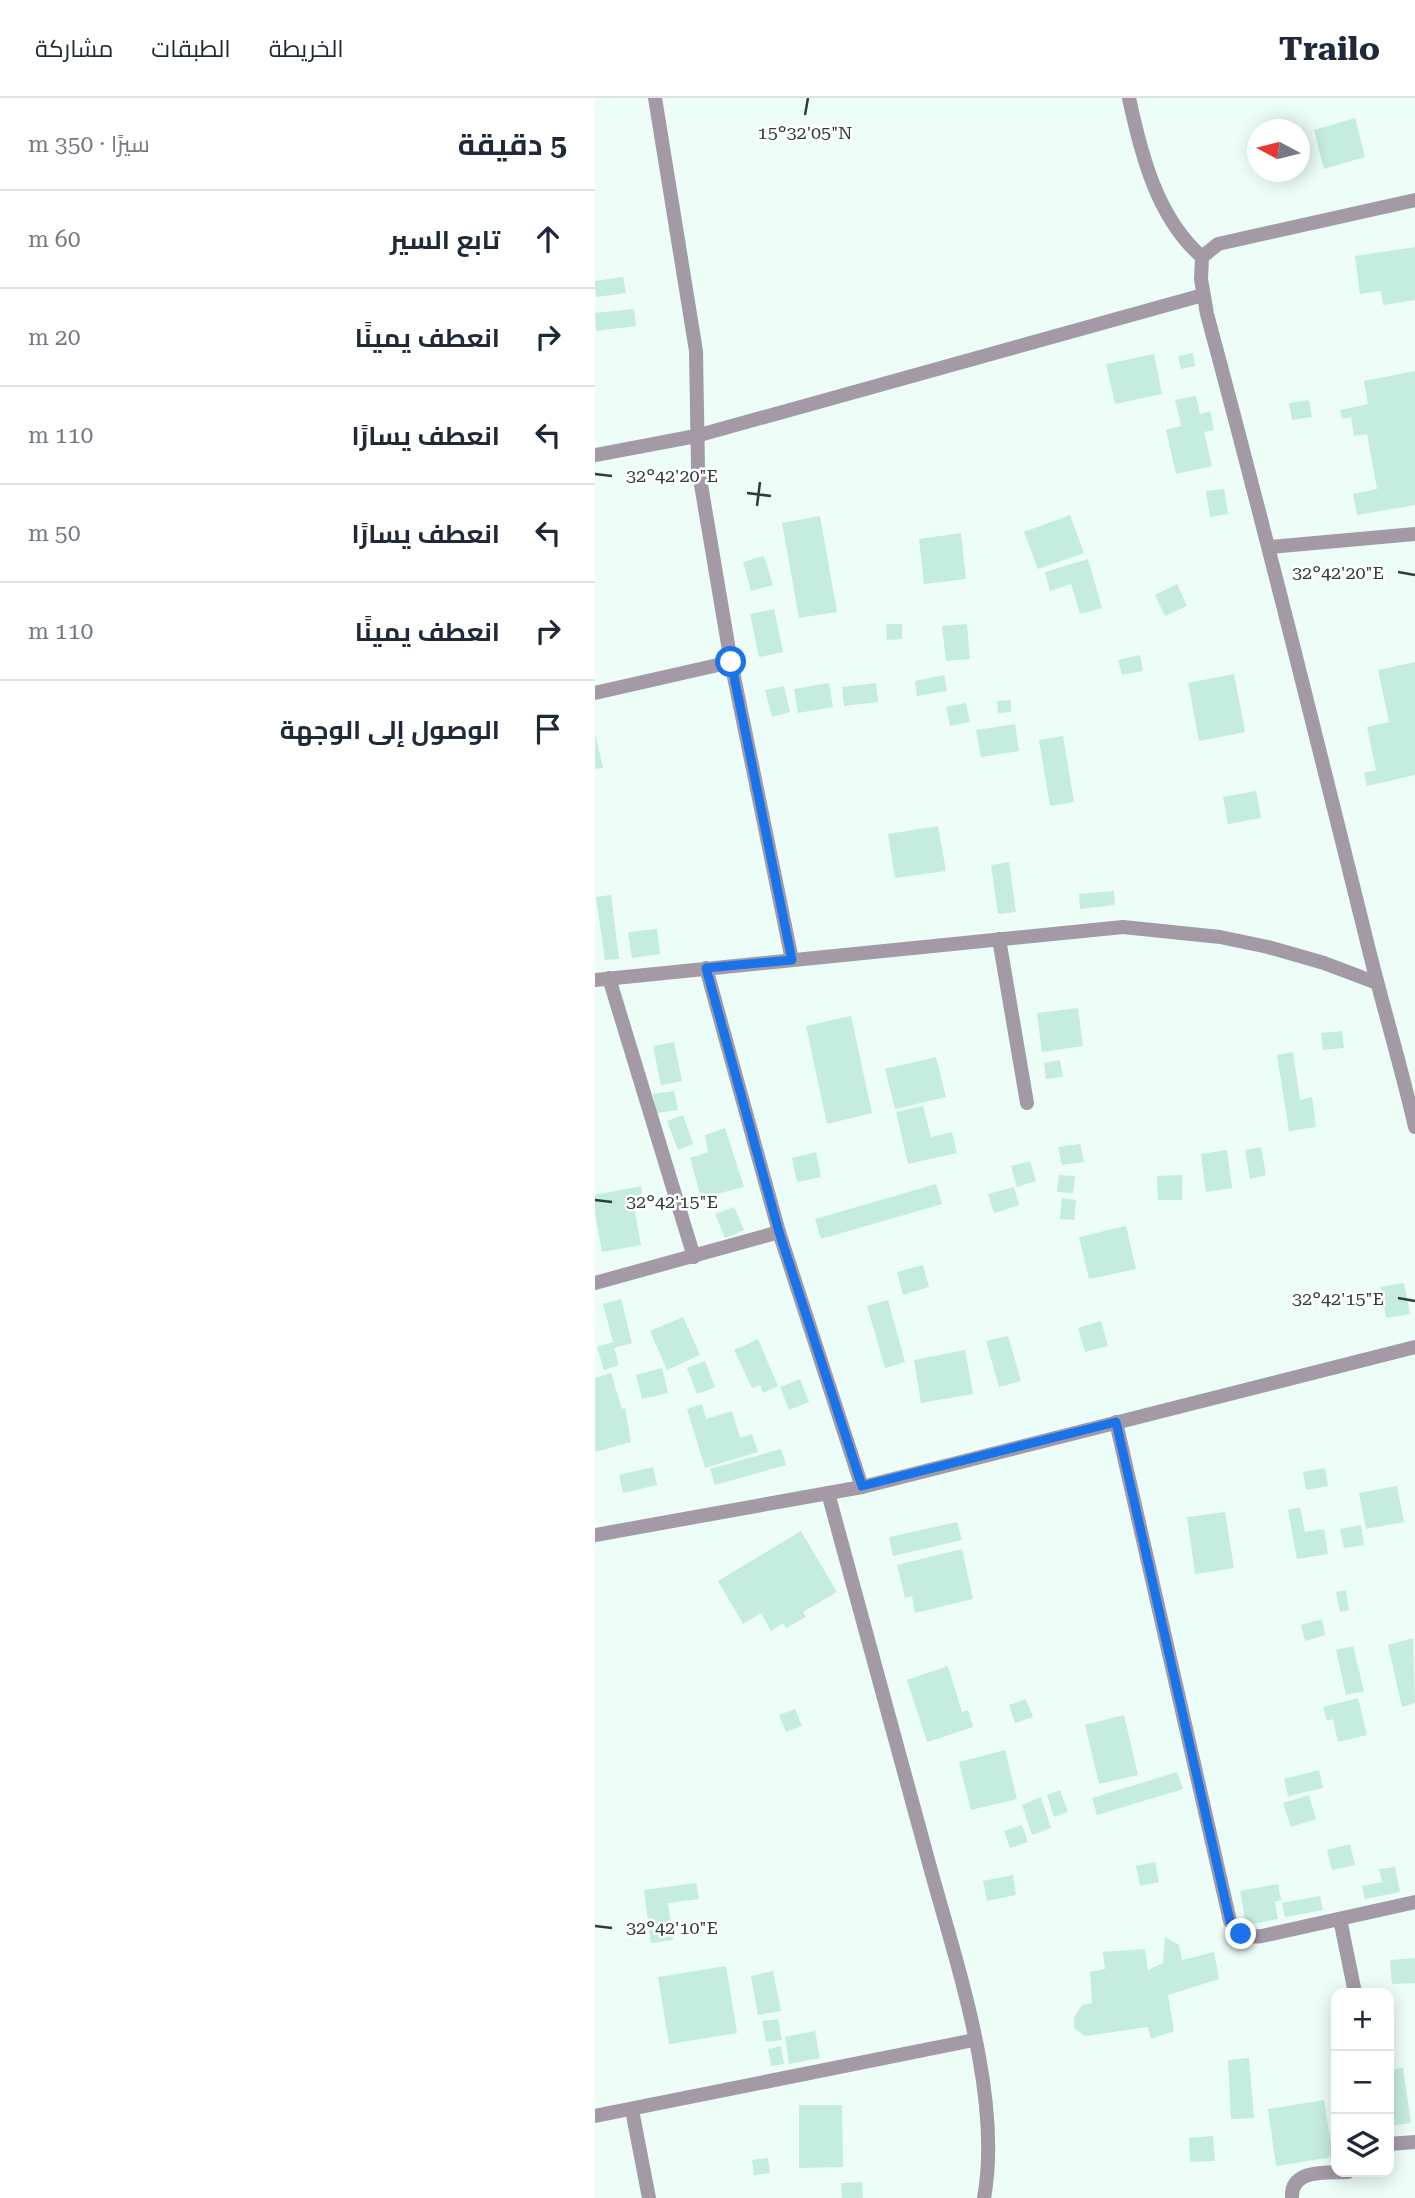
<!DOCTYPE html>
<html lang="ar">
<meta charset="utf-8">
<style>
:root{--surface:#fff;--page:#f2f2f3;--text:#1f2937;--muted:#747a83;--line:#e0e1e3}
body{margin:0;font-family:"Roboto Serif",Cairo,serif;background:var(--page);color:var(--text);direction:rtl}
.controls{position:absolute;right:21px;bottom:21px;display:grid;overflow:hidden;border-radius:14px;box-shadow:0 4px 18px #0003}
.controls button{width:63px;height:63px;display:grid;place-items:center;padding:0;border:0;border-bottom:2px solid var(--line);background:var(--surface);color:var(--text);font:35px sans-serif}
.compass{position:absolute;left:652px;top:21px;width:63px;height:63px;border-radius:50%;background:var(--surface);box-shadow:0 4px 18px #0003;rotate:277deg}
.stop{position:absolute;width:21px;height:21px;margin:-16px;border:5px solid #1a73e8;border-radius:50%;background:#fff}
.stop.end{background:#1a73e8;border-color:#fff;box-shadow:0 2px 7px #0008}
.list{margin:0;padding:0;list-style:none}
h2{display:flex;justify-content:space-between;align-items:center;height:91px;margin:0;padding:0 28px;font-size:30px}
h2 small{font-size:23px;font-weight:400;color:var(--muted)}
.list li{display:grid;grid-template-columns:46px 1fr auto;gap:21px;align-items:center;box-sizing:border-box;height:98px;padding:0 28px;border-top:2px solid var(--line)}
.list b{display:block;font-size:26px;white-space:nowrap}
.list em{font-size:23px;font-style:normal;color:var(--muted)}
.icon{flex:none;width:38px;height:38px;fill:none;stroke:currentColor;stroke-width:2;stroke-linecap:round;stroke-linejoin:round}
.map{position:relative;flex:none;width:820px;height:2100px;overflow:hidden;direction:ltr}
header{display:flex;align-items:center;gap:42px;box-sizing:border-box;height:98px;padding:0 35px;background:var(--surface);border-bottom:2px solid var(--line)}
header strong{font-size:33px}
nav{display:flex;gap:38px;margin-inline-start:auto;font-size:24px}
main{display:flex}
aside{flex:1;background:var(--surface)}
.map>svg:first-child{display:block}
.building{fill:#c4ecdf}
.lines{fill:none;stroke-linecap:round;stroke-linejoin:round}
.lane{stroke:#a39aa6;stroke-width:14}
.street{stroke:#a39aa6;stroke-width:14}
.route{stroke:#1a73e8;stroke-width:9}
.ticks{fill:none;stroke:#2d3d38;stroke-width:2.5}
.ticks-label{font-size:18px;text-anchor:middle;fill:#2d3d38;stroke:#fff;stroke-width:5;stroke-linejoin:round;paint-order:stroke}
</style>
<header>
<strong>Trailo</strong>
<nav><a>الخريطة</a><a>الطبقات</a><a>مشاركة</a></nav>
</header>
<main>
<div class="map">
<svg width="820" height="2100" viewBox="0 0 820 2100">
<rect width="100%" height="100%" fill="#edfdf8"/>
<g class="building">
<path d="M760 20 770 59 729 71 719 32Z"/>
<path d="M820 149V202L788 207 786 193 765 196 760 158Z"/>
<path d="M28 179 31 195 1 199 0 183Z"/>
<path d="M39 211 41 228 1 233 0 215Z"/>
<path d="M598 255 600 268 586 271 583 258Z"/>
<path d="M559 256 567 296 520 306 511 266Z"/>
<path d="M820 273V407L762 417 758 396 782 391 772 336 759 338 756 319 747 321 745 312 773 306 769 283Z"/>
<path d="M601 298 605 316 615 313 619 332 609 334 617 368 581 376 571 332 586 328 580 302Z"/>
<path d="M714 302 717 319 697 322 694 305Z"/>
<path d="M629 391 633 416 615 419 611 393Z"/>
<path d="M475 417 489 455 443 471 429 434Z"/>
<path d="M225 418 242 514 204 520 187 425Z"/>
<path d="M366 435 371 481 329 486 324 441Z"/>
<path d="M169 458 178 487 156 493 148 464Z"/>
<path d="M493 461 507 510 485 516 476 486 455 493 450 474Z"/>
<path d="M582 486 592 508 570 518 560 497Z"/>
<path d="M179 511 188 554 164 559 155 516Z"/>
<path d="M291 526H307V541L292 542Z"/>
<path d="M372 526 375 561 351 563 347 528Z"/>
<path d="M545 557 548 573 527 577 523 562Z"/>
<path d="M820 564V677L772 688 769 675 781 672 772 629 794 624 783 572Z"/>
<path d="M639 576 650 634 604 643 593 585Z"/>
<path d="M349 577 352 593 322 598 320 583Z"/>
<path d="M234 585 238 609 203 615 199 591Z"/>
<path d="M281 585 283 604 249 608 247 589Z"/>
<path d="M189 588 195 614 177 619 170 592Z"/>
<path d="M416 602V614L403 615 402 603Z"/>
<path d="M371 605 375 624 355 628 351 609Z"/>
<path d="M420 626 424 653 386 659 381 632Z"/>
<path d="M0 635 8 670 0 671Z"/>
<path d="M468 638 479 704 455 708 444 642Z"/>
<path d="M661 693 666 720 633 726 628 699Z"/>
<path d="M343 728 351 773 300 780 293 736Z"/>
<path d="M414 764 421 814 403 816 396 767Z"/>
<path d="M519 793 520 807 485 811 484 796Z"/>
<path d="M16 797 24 861 10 862 1 799Z"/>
<path d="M62 831 65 856 37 860 33 834Z"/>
<path d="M483 910 488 948 447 954 442 915Z"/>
<path d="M256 918 277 1015 232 1026 211 928Z"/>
<path d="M747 933 749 950 728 952 726 935Z"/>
<path d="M79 944 87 983 66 987 58 948Z"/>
<path d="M698 954 705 1002 717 999 721 1029 694 1033 682 957Z"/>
<path d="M341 959 351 999 300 1011 290 971Z"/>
<path d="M465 962 468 979 451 981 449 965Z"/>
<path d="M79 993 83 1012 62 1015 58 996Z"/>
<path d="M328 1008 336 1039 357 1034 362 1055 313 1066 301 1014Z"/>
<path d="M88 1017 98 1046 83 1052 72 1023Z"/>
<path d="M130 1030 149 1089 106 1100 95 1060 113 1054 110 1037Z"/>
<path d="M485 1046 489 1064 467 1067 463 1049Z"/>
<path d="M666 1049 671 1077 655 1081 650 1052Z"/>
<path d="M632 1052 637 1090 611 1094 606 1056Z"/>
<path d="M221 1054 226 1079 202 1084 197 1060Z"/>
<path d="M435 1063 441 1083 422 1089 416 1068Z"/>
<path d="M464 1077 480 1078 478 1095 462 1094Z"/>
<path d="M587 1077V1102H563L562 1078Z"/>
<path d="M341 1086 347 1106 226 1141 220 1121Z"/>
<path d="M46 1088 48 1101 38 1103 46 1147 7 1154 0 1115V1097Z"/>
<path d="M419 1089 424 1107 399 1115 393 1096Z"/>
<path d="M467 1100 481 1102 479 1122 465 1121Z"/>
<path d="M139 1109 149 1132 130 1140 120 1116Z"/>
<path d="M531 1128 541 1171 494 1181 484 1139Z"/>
<path d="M328 1167 334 1189 308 1197 302 1174Z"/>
<path d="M809 1185 815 1216 791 1220 785 1189Z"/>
<path d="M26 1201 37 1245 19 1250 24 1267 9 1272 2 1249 18 1244 8 1206Z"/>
<path d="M293 1202 310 1264 290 1270 272 1208Z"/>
<path d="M88 1219 105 1257 72 1272 55 1233Z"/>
<path d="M506 1223 513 1248 490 1254 483 1230Z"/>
<path d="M413 1238 426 1283 404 1289 391 1243Z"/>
<path d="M163 1241 183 1288 168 1295 165 1287 157 1290 139 1252Z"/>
<path d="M370 1252 378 1296 326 1305 319 1262Z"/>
<path d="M110 1263 120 1289 102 1296 92 1270Z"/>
<path d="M67 1270 73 1295 47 1301 41 1277Z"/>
<path d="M16 1275 27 1311 30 1310 36 1344 0 1354V1280Z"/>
<path d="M205 1281 214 1304 194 1312 185 1289Z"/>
<path d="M107 1306 111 1321 137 1313 145 1340 157 1336 163 1354 110 1370 92 1311Z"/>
<path d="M186 1351 191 1367 120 1387 115 1371Z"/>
<path d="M58 1369 62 1387 28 1395 24 1377Z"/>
<path d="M730 1370 733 1388 711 1392 708 1374Z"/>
<path d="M802 1388 809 1424 771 1431 764 1395Z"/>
<path d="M705 1409 710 1434 729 1431 733 1456 702 1461 693 1412Z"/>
<path d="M630 1414 639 1470 600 1476 592 1419Z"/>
<path d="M362 1424 367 1442 298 1458 294 1439Z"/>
<path d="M766 1427 769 1447 749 1450 745 1431Z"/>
<path d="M206 1433 242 1494 208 1514 211 1519 191 1530 188 1525 176 1533 166 1515 148 1526 123 1483Z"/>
<path d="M367 1451 378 1501 320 1515 317 1498 310 1500 302 1467Z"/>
<path d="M751 1492 754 1512 745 1514 741 1494Z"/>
<path d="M727 1521 730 1537 710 1543 706 1527Z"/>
<path d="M818 1540 820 1605 807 1609 793 1547Z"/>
<path d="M758 1548 769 1593 751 1597 741 1552Z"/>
<path d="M353 1568 367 1614 373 1612 378 1629 332 1644 312 1582Z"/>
<path d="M763 1600 772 1637 743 1644 738 1621 732 1623 728 1609Z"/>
<path d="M431 1601 438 1619 420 1625 414 1607Z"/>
<path d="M200 1611 207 1628 191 1634 184 1617Z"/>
<path d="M529 1617 543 1677 504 1686 490 1627Z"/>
<path d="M410 1652 422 1701 376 1712 364 1664Z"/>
<path d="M724 1672 728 1690 693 1698 689 1681Z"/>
<path d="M582 1674 588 1691 502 1717 497 1700Z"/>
<path d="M465 1692 473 1714 459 1719 452 1697Z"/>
<path d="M714 1697 721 1721 696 1729 688 1705Z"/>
<path d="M446 1699 456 1730 437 1737 427 1707Z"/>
<path d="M427 1727 433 1744 415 1750 409 1733Z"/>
<path d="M755 1746 760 1767 737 1772 732 1752Z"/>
<path d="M560 1764 564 1784 545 1788 541 1768Z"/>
<path d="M800 1769 805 1794 770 1801 767 1788 787 1784 784 1771Z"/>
<path d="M418 1777 421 1797 392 1803 388 1783Z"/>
<path d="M101 1785 104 1801 73 1805 78 1842 56 1845 49 1792Z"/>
<path d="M683 1786 686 1802 680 1804 683 1821 651 1827 645 1793Z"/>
<path d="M725 1798 728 1812 690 1819 687 1805Z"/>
<path d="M570 1839 584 1847 587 1862 619 1854 624 1881 573 1897 579 1933 556 1941 553 1929 490 1938 479 1930V1920L487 1907 497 1905 495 1874 510 1871 508 1854 550 1851 553 1872 568 1865Z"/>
<path d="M820 1860V1885L797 1886 795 1862Z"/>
<path d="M131 1868 142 1935 74 1946 63 1879Z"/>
<path d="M178 1873 186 1913 163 1917 156 1878Z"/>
<path d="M183 1921 187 1942 171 1944 167 1923Z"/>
<path d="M220 1933 225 1960 194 1966 190 1939Z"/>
<path d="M186 1948 189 1966 176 1968 173 1951Z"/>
<path d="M654 1960 659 2020 636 2021 633 1962Z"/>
<path d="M808 1970 816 2025 794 2028V1972Z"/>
<path d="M729 2002 738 2059 681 2068 673 2011Z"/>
<path d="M204 2007H247L248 2069 204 2070Z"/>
<path d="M618 2038 620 2063 595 2064 594 2040Z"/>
<path d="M173 2060 175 2075 159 2077 157 2062Z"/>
<path d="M267 2084 268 2100H247L246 2085Z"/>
</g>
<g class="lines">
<g class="lane">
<path d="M675 449 820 436"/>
<path d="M745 1821 760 1895"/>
<path d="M37 2012 54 2100"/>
<path d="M697 2100C695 2070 732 2075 753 2074"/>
</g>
<g class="street">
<path d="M60 0 101 253 103 369 136 564 197 862"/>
<path d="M534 0C546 56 562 120 607 159"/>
<path d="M820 102 623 146 607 159 606 181 612 216C668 424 720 634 772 844 787 906 806 967 820 1029"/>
<path d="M0 357 101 338 608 197"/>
<path d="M0 595 136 564"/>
<path d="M404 841 432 1005"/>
<path d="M111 870 184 1134 267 1389"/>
<path d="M14 880 99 1159"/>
<path d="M0 882 528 829 625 839 673 849 729 865 782 885"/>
<path d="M0 1185 184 1134"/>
<path d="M521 1324 635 1823C643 1837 652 1840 667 1838L820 1804"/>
<path d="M233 1395C266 1516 299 1637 332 1758 359 1859 408 1996 389 2100"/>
<path d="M0 1437 267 1389 820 1249"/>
<path d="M0 2018 379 1942"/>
<path d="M794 2046 820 2044"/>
</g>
</g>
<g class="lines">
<path class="route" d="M136 564 197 862 111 870 184 1134 267 1388 521 1324 635 1823 639 1830 646 1836"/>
</g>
<path class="ticks" d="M210 17 213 0M0 376 17 378M152 395 176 398M162 408 165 384M803 474 820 477M0 1102 17 1104M803 1200 820 1203M0 1828 17 1830"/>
<g class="ticks-label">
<text x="210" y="41">15°32'05"N</text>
<text x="77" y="384">32°42'20"E</text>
<text x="743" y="481">32°42'20"E</text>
<text x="77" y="1110">32°42'15"E</text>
<text x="743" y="1207">32°42'15"E</text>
<text x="77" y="1836">32°42'10"E</text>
</g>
</svg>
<div class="controls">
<button>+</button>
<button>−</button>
<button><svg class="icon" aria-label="layers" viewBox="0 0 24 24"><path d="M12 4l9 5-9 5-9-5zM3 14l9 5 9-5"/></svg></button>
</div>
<svg class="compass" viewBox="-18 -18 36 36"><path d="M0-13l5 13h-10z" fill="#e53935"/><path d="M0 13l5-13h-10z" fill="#747a83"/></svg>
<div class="stop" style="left:136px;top:564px"></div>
<div class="stop end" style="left:646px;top:1836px"></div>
</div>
<aside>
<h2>5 دقيقة<small>سيرًا · 350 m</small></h2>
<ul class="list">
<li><svg class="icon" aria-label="ahead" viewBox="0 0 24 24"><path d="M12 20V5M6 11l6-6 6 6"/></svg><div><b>تابع السير</b></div><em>60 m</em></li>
<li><svg class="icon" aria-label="right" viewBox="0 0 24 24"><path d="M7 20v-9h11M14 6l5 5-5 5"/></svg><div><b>انعطف يمينًا</b></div><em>20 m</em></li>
<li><svg class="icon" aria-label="left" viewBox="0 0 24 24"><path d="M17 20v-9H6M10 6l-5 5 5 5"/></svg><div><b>انعطف يسارًا</b></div><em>110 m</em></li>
<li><svg class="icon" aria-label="left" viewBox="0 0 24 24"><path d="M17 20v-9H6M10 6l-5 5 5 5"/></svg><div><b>انعطف يسارًا</b></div><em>50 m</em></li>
<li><svg class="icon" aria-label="right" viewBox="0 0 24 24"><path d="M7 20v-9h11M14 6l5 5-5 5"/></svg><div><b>انعطف يمينًا</b></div><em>110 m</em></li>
<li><svg class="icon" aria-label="arrive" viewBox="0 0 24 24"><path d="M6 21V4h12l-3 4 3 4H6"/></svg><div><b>الوصول إلى الوجهة</b></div></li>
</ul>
</aside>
</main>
